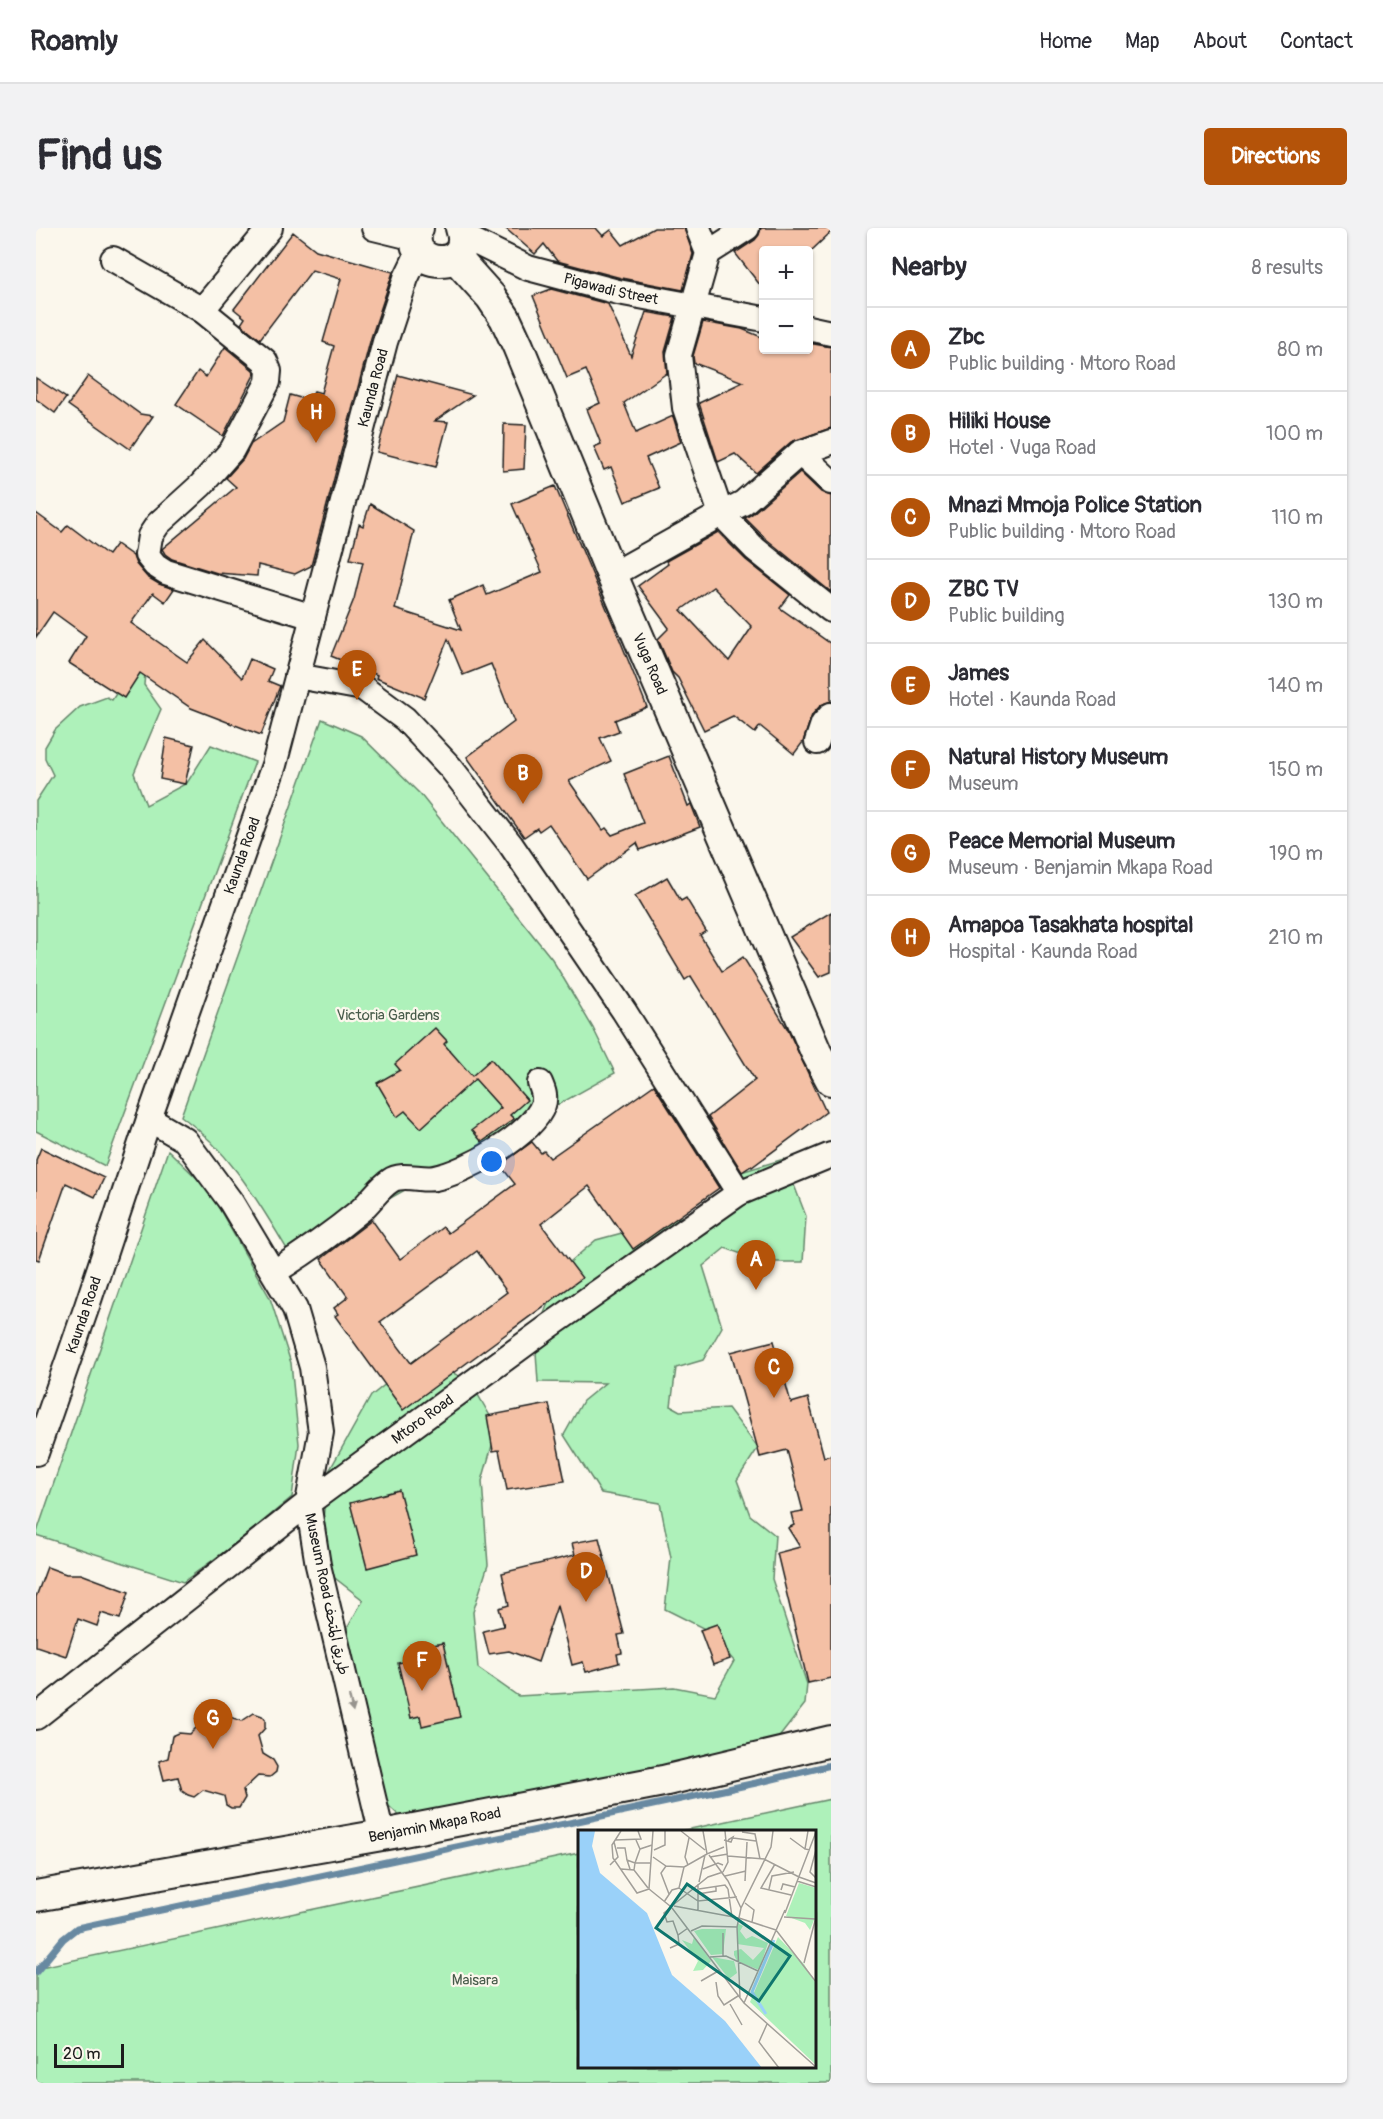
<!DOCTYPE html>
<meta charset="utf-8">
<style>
:root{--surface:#fff;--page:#f2f2f3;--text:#2b2b33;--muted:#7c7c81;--line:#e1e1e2;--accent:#b45309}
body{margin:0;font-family:Pangolin,"Playpen Sans Arabic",sans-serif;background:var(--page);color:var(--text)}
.controls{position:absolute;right:18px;top:18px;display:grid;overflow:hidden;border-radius:6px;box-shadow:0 2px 4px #0004}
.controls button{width:54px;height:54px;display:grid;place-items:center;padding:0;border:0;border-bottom:2px solid var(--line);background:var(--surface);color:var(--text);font:30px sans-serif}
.scale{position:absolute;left:18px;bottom:15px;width:70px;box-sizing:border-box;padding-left:6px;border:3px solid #1c1c1c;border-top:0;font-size:16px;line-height:21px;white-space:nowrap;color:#1c1c1c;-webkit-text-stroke:4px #fbf7ec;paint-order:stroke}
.you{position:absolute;left:456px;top:934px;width:21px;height:21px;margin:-15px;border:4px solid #fff;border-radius:50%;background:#1a73e8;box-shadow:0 0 0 9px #1a73e833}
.badge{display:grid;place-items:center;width:39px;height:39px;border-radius:50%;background:var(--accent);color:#fff;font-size:20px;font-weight:700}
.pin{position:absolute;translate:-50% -50px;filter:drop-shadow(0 2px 3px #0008)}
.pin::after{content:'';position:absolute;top:32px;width:21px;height:18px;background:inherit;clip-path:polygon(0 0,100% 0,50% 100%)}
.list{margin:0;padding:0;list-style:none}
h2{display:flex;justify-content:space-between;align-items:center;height:78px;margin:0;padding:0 24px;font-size:26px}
h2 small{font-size:20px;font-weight:400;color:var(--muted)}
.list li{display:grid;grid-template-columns:39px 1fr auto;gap:18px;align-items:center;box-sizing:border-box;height:84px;padding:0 24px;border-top:2px solid var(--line)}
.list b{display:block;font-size:22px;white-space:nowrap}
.list p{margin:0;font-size:20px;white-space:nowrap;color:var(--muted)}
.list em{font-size:20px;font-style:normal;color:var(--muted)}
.map{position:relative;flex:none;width:795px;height:1855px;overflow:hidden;border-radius:6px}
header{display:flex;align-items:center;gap:36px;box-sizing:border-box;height:84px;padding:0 30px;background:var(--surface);border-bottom:2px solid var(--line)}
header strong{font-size:28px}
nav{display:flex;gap:33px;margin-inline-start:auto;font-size:21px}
.intro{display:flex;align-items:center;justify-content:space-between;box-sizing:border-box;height:144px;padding:0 36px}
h1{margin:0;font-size:42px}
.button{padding:15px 27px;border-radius:6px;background:var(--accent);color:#fff;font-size:21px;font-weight:700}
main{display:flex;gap:36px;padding:0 36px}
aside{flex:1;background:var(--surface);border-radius:6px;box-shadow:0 2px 4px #0004}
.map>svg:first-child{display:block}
.green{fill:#aef1ba;stroke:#65866b;stroke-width:1.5}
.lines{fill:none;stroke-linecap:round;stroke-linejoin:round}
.stream{stroke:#6889a1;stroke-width:7}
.building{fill:#f4c0a5;stroke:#1c1c1c;stroke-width:1.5;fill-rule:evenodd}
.minor-casing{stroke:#1c1c1c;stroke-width:28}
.major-casing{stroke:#1c1c1c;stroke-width:34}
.minor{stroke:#fbf7ec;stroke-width:24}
.major{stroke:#fbf7ec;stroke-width:30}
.oneway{fill:#97948e}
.labels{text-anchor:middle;stroke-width:4.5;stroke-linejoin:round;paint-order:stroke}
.street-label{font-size:15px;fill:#1c1c1c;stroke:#fbf7ec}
.park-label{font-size:15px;fill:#485c4b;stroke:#fbf7ec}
.inset-river{fill:none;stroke:#9ad1f9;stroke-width:3}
.inset-road{fill:none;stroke:#a29f99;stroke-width:1.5}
.view{fill:#0f766e;fill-opacity:0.15;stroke:#0f766e;stroke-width:3}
.inset-edge{fill:none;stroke:#1c1c1c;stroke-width:3}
</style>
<header>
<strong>Roamly</strong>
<nav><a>Home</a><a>Map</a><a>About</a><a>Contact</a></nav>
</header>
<div class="intro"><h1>Find us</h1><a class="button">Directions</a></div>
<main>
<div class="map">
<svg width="795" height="1855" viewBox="0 0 795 1855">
<rect width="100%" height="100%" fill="#fbf7ec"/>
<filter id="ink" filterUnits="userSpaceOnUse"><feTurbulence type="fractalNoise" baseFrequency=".0167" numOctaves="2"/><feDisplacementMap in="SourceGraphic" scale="12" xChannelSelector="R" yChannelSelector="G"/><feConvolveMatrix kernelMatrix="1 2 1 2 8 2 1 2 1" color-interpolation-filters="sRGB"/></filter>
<g filter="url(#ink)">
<g class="green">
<path d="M110 433 108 457 125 481 98 545 110 577 151 555 175 517 219 534 69 938 0 903V573L17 547 9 530V519L19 502 44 479 71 469 76 472 85 458Z"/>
<path d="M286 491 325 508 384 566 516 731 557 800 579 845 254 1026C223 975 195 924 145 888Z"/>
<path d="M132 922 172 961 234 1070 255 1135 263 1216 256 1269 208 1309 147 1354 0 1307Z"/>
<path d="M748 931 770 988 767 1034H728L689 1020 667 1038 686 1099 667 1132 640 1140 635 1178 644 1183 692 1180 722 1220 701 1252 714 1287 739 1307 736 1351 771 1456 769 1476 730 1526 574 1555 510 1559 369 1593 342 1568 308 1406 327 1372 282 1337 292 1245 335 1168 383 1129 434 1153 461 1200 446 1253 452 1337 437 1384 442 1440 482 1468 638 1459 679 1467 698 1433 673 1403 629 1381 635 1330 624 1275 565 1265 528 1207 547 1173 569 1155 502 1154 499 1109 512 1075 534 1034 560 1012 649 988 677 969 705 944Z"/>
<path d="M795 1571V1855H0V1740L543 1625V1838H778V1603H645Z"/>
</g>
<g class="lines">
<path class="stream" d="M0 1744 27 1711 41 1700 720 1555 795 1537"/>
</g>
<g class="building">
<path d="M469 0H560L567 8 575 2 587 17 618 0H648L657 26 647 62 585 50 521 33 508 16 499 26Z"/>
<path d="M725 0H795V4L776 22H728V62L699 25 719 12 723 7Z"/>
<path d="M257 4 280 22 357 44 335 110 275 338 259 346 222 337 221 348 181 345 136 331 129 326 126 321 200 259 190 250 207 231 215 216 247 194 254 167 275 173 278 163 285 165 298 118 287 114 305 51 276 42 224 111 205 96 209 90 198 81Z"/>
<path d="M515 61 572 76 595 128 610 84 639 89 629 124 631 145 588 175 600 205 637 188 645 214 610 230 623 260 589 274 575 239 568 242 558 219 565 216 551 181 564 175 550 142 531 150 497 68Z"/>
<path d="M667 94 706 101 728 110V122H772V115L795 119V200L755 214 720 245 699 226 682 234 663 175 707 154 658 135 657 128Z"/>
<path d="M189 119 217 142 219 145 187 208 140 176 162 143 170 149Z"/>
<path d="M362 147 437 167 399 193 412 194 400 239 341 224Z"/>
<path d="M52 148 104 186 117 188 94 221 32 177Z"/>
<path d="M0 150 30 170 19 185 0 171Z"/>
<path d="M468 196 490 197 488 241 467 243Z"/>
<path d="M764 244 785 264 795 268V364L729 310 709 290 716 286Z"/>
<path d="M519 258 584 412 611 479 579 492 583 503 564 510 575 533 533 553 567 602 570 600 576 607 607 595 588 546 633 528 652 578 655 576 664 599 604 622 601 615 551 651 513 596 503 603 501 600 488 609 431 529 478 494 455 436 427 447 412 411 388 470 340 450 341 447 295 428 318 371 327 334 314 331 323 296 327 298 334 276 378 303 359 381 425 402 413 372 447 357 451 367 506 344 476 276Z"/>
<path d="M0 285 26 304 32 297 72 327 80 316 97 328 100 336 111 349 123 356 138 361 129 374 117 365 95 395 151 434 169 412 206 450 214 431 237 441 232 453 244 458 225 507 155 480 104 445 88 470 33 435 50 408 17 384 0 409Z"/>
<path d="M682 304 710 332 754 367 744 380 795 416V473L785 477 776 487 767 514 758 526 724 498 719 505 697 488 668 502 642 450 636 444 622 411 633 400 602 358 632 336 630 333ZM677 359 716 399 693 433 645 382Z"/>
<path d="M130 510 158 517 149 556 124 551Z"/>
<path d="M631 649 645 673 650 670 670 703 664 707 686 743 707 729 751 800 790 884 716 939 715 938 706 944 672 889 719 852 655 748 649 752 599 668Z"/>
<path d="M795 684V744L783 749 754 709Z"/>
<path d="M399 800 411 813 408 816 436 848 455 831 491 872 474 887 478 891 446 914 436 902 465 880 439 851 385 900 369 883 361 889 341 855 364 842 359 836Z"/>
<path d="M618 857 683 960 597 1021 553 958 505 996 546 1050 367 1182 299 1088 302 1086 298 1080 312 1069 285 1031 336 992 364 1031 407 999 412 1005 479 956 464 937 496 914 505 925 508 923 514 930ZM441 1023 471 1064 375 1135 344 1094Z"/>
<path d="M5 920 68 950 59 969 30 955 3 1032 0 1031V932Z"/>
<path d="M738 1113 755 1175 772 1170 788 1229 795 1227V1450L772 1455 741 1325 764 1319 752 1300 758 1297 755 1285 767 1283 751 1222 724 1229 695 1124Z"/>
<path d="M513 1176 529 1253 471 1262 463 1222 457 1223 451 1188Z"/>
<path d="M363 1262 380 1327 331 1340 314 1275Z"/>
<path d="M563 1310 588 1406 582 1407 586 1425 581 1426 583 1435 550 1444 547 1434 536 1437 521 1378 502 1434 473 1423 453 1426 447 1403 468 1398 463 1380 473 1377 466 1345 539 1327 536 1315Z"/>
<path d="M11 1339 30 1346H45L93 1364 84 1391 65 1385 61 1398 42 1391 30 1428 0 1418V1369Z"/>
<path d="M681 1396 694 1431 677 1437 664 1402Z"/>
<path d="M407 1415 424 1489 386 1498 384 1488 375 1490 362 1435 371 1433 369 1423Z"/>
<path d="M176 1473 183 1476 187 1487 206 1493 218 1485 226 1488 229 1491V1500L222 1508 227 1526 237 1532 241 1539 240 1544 234 1549 222 1548 207 1562 209 1570 203 1580H195L190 1577 188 1568 167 1562 158 1569 152 1567 146 1563 142 1549 128 1552 123 1533 132 1530 136 1508 143 1505 154 1506 165 1495 168 1477Z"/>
</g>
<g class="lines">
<g class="minor-casing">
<g id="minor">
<path d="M234 0 166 82 229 133 233 143 232 154 196 222 165 257 122 296 114 308 111 327 119 337 130 344 277 389"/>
<path d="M338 0 379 10"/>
<path d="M662 0 672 25 643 127 649 180 685 286 719 321 795 382"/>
<path id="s1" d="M427 8 492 40 582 64 728 91"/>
<path d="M672 25 711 0"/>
<path d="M77 31 166 82"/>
<path d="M772 100 795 105"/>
<path d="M764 225 795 254"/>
<path d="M576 347 685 286 707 275 764 225 795 214"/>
<path d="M261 448 327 460 369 491 414 539 475 617 588 783 703 965"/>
<path d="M781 514 787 496 795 487"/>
<path d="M113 891 149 912 195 974 259 1081 276 1139 285 1204 272 1275 282 1337 346 1607"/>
<path d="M238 1044C269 1025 297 1005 325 982 335 973 343 960 354 953 366 944 385 953 399 950 430 944 496 907 507 877 510 869 507 862 504 855"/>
<path id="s2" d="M0 1225 51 1078 113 891 238 537 349 114 370 50 383 23"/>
<path id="s3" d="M0 1489 272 1275 515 1097 703 965 795 927"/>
</g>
</g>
<g class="major-casing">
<g id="major">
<path d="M382 0C366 42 440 46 425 0"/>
<path id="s4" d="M419 29 455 69 469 90 482 118 576 347 780 824 795 852"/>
<path id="s5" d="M0 1668 357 1605 627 1553 795 1513"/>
</g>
</g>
<use href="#minor" class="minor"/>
<use href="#major" class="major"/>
</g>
<defs><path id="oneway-solid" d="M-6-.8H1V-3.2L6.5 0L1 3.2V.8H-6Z" transform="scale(1.5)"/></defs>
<use class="oneway" href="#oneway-solid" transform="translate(315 1476) rotate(77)"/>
</g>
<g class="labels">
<g class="street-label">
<text dy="5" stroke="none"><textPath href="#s1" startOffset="158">Pigawadi Street</textPath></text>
<text dy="5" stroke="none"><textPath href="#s2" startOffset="1118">Kaunda Road</textPath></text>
<text dy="5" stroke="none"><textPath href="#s4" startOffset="454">Vuga Road</textPath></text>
<text dy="5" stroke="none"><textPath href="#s2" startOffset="632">Kaunda Road</textPath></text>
<text dy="5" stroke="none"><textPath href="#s2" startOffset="146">Kaunda Road</textPath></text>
<text dy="5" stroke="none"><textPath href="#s3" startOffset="488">Mtoro Road</textPath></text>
<text transform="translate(291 1366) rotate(78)" y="5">Museum Road طريق المتحف</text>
<text dy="5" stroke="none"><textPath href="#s5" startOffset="405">Benjamin Mkapa Road</textPath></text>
</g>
<g class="park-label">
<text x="352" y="792">Victoria Gardens</text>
<text x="439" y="1757">Maisara</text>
</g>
</g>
<g transform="translate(542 1602)">
<rect width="238" height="238" fill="#fbf7ec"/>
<path d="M221 53 238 58V85L232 100 227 93 208 86ZM159 93 165 96 162 101 168 109 174 106 190 113 181 140 159 131 156 125V121L163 119 175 130 186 118 159 114ZM124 99H148L145 124 133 125 116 101ZM116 107 133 131 125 140 115 141 120 131 104 110 114 114ZM200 107 226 134 238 154V235L172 172ZM134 127 156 131 159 143 151 149Z" fill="#aef1ba"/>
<path d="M0 1H17L14 16 22 43 69 83 94 145 147 191 184 238H0Z" fill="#9ad1f9"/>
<path class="inset-river" d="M188 184 174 162 196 110"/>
<path class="inset-road" d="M43 1 34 15 35 28 59 63 71 59M75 1 71 59 92 76M103 1 127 20M125 1 129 24 146 17M230 1 227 19 232 20M164 2 177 4 182 29M155 8 178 11M212 8 227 19M37 10 63 9 60 1M58 10 62 19 74 15M146 10 153 12 155 7 150 10M39 18H47L49 30M76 20 87 15V1M131 25 150 51 163 78 159 97 162 168M150 26 186 29 221 47M75 27 88 36 106 37M132 27 150 24M197 34 183 58 213 65M32 35 40 27 36 12M110 35 107 27 111 8M88 36 83 43 91 64M43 39 56 40 70 58M52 39 49 30 57 33 62 19M125 39 140 33 145 35M56 40 57 33H72M145 42 150 32 147 1M147 46 168 41M221 47 238 53M238 48 232 42 238 20M167 51 169 12M219 51 238 57M121 52 127 25M101 58 120 71 159 67M101 58 106 37 129 24M121 59 147 55 150 59M150 59 154 87M191 59 194 46 216 42M203 60 205 54 217 57M120 64 138 61V57M86 72 94 60 101 58M167 73 176 80 174 92M95 75 130 47 145 42M96 76 161 88 198 100M93 77 86 83 89 92 95 91 100 105 110 98M94 78 166 173M163 78 193 17 195 1M120 80V54M207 80 166 173 238 237M207 83 238 2M206 87 237 89M198 100 238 152M113 101 124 96 159 97M145 103V126M92 118 101 114 100 105M132 127 148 126 180 141M226 133 238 87M123 151 142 140M138 152 140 166 146 175 160 166M152 174 164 195M189 194 181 212 201 238"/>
<path class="view" d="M109 54 212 126 181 171 78 98Z"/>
<rect width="238" height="238" class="inset-edge"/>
</g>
</svg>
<div class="controls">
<button>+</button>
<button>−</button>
</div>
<div class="scale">20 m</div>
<div class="you"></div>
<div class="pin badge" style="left:720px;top:1062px">A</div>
<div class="pin badge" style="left:487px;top:576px">B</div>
<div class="pin badge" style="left:738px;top:1170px">C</div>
<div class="pin badge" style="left:550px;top:1374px">D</div>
<div class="pin badge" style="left:321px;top:472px">E</div>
<div class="pin badge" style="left:386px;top:1463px">F</div>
<div class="pin badge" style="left:177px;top:1521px">G</div>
<div class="pin badge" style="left:280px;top:215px">H</div>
</div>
<aside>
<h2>Nearby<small>8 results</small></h2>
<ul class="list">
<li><span class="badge">A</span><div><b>Zbc</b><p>Public building · Mtoro Road</p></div><em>80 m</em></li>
<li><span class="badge">B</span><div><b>Hiliki House</b><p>Hotel · Vuga Road</p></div><em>100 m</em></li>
<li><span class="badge">C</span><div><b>Mnazi Mmoja Police Station</b><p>Public building · Mtoro Road</p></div><em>110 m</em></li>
<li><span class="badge">D</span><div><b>ZBC TV</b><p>Public building</p></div><em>130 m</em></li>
<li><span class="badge">E</span><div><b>James</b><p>Hotel · Kaunda Road</p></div><em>140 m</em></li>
<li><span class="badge">F</span><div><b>Natural History Museum</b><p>Museum</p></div><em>150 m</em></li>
<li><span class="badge">G</span><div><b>Peace Memorial Museum</b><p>Museum · Benjamin Mkapa Road</p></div><em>190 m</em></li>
<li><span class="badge">H</span><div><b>Amapoa Tasakhata hospital</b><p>Hospital · Kaunda Road</p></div><em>210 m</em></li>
</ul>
</aside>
</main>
